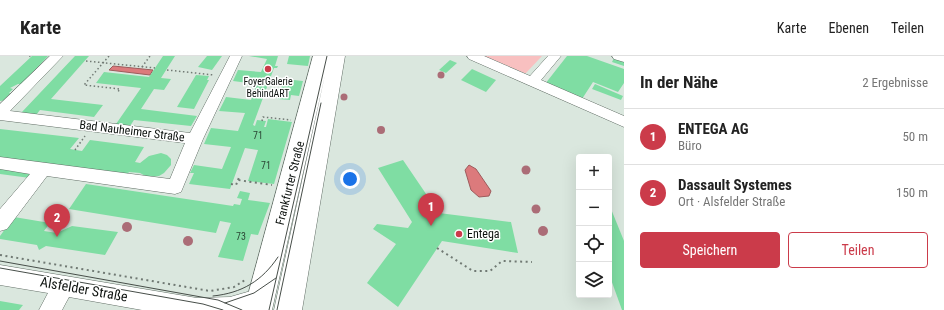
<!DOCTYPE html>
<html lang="de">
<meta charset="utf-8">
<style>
:root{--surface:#fff;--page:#f6f6f6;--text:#222;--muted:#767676;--line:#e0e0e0;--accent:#cb3b4a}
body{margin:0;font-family:"Roboto Condensed",sans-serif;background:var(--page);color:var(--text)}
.controls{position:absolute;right:12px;bottom:12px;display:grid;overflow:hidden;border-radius:4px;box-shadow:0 4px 16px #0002}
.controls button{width:36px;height:36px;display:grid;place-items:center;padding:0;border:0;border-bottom:1px solid var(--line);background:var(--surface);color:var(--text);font:20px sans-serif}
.you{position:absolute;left:350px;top:123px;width:14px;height:14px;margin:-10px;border:3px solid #fff;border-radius:50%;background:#1a73e8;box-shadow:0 0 0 6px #1a73e833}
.badge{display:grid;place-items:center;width:26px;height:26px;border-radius:50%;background:var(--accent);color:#fff;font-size:13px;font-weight:700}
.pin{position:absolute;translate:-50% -33px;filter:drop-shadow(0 1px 2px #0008)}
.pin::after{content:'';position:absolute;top:21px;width:14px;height:12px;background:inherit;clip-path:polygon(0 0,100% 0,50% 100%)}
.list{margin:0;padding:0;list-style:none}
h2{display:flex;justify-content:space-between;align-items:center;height:52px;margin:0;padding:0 16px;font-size:17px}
h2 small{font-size:13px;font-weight:400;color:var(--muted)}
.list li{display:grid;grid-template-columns:26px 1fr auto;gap:12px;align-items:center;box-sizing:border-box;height:56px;padding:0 16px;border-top:1px solid var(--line)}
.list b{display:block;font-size:15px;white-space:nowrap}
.list p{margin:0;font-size:13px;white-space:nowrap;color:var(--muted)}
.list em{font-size:13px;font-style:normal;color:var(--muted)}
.actions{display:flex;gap:8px;padding:12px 16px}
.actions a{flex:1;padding:9px 0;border:1px solid var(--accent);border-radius:4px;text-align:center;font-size:14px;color:var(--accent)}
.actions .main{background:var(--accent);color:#fff}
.icon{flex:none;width:22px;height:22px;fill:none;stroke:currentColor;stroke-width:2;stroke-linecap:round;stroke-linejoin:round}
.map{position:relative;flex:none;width:624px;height:254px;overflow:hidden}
header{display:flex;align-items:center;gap:24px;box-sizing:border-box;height:56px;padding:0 20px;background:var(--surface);border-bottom:1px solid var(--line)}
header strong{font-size:19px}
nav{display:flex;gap:22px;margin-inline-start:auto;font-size:14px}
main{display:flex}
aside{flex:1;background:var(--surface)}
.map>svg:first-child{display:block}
.green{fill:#f8c0c0}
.water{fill:#dc7a7c;stroke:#9e5b5c}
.building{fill:#7fdda3}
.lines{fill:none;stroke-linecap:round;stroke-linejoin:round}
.minor-casing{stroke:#626e66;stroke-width:1}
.major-casing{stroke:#626e66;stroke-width:1}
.path-far1{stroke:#707973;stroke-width:1.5;stroke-dasharray:1.5 2.5;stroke-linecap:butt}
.path{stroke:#707973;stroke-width:2;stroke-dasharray:2 3.5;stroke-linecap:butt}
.minor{fill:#fff;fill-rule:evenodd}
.major{fill:#fff;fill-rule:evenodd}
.tram{stroke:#474e49;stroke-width:1}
.tree{fill:#ab6d77}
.poi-dot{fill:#cb3b4a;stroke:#fff;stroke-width:1.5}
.labels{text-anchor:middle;stroke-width:3;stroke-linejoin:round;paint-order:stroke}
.far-poi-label{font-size:10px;fill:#0e1310;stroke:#fff}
.number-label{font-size:10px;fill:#2a4635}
.street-label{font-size:12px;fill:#0e1310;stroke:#fff}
.poi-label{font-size:12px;fill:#0e1310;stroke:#fff;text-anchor:start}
.near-street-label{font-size:14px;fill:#0e1310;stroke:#fff}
</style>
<header>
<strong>Karte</strong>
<nav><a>Karte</a><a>Ebenen</a><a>Teilen</a></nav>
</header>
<main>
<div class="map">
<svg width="624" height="254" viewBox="0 0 624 254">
<rect width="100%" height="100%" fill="#dae7de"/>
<path class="green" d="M484 0H542L526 17H524Z"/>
<g class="water">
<path d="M113 10 153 14 150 19 109 14Z"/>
<path d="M469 109 476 113 491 135 489 140 479 141 471 134 465 114Z"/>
</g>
<g class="building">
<path d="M32 0H48L22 28H18L10 32 13 33 9 37 13 38 7 44 0 45V30Z"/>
<path d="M75 0H89L51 43 103 49 94 61 40 54 36 59 21 57Z"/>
<path d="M163 0H175L161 22 171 23 164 34 154 33 141 53 197 60 191 70 134 64 130 70 116 68 141 32 96 27 104 16 149 21Z"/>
<path d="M207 0H222L212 14 198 11Z"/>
<path d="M249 0H278L275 10H278L277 12H274L253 69 255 70 257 64 266 65 264 71H266L268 63 292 66 274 128 248 125 258 94 245 92 230 133 189 128 194 117H190L194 109 222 113 231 91 204 88 211 72 238 75 245 57 219 55 226 41 251 44 257 28 233 25 238 14 261 16 267 3Z"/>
<path d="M289 0H310L308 10 287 8Z"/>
<path d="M567 0H587L624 13V27L618 36 593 26 582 43 545 28Z"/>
<path d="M614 2 624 6V10L612 6Z"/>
<path d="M450 4 457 7 446 17 439 14Z"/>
<path d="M472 13 496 24 486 36 461 24Z"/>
<path d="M196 19 209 20 207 24H209L194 53 177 51Z"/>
<path d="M284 23 303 25 299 40 291 39 290 44 278 43Z"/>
<path d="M595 28 623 40 621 44 592 33Z"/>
<path d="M0 73 79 82 70 93 82 95 90 84 144 91 135 106 140 107 149 100 161 97 167 99 171 103V109L164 117 159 120 147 121 140 117 129 116 125 121 0 104Z"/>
<path d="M403 104 439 157 511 166 518 197 442 185 398 251 367 227 396 188 373 173 377 168 408 172 412 166 378 112Z"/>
<path d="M0 109 36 114 30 122 0 118Z"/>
<path d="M86 128 233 150 234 148 240 149 242 143 237 142 240 135 250 137 248 144 270 147 258 179 251 178 243 205 218 201 231 167 220 165 216 177 69 153Z"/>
<path d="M609 148 624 185V254H622L609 218Z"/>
<path d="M14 161 50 167 44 175 57 177 72 170 118 176 105 199 46 190 39 194 37 189 0 183V180Z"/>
<path d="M0 245 23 249 19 254H0Z"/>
</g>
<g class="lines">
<g class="minor-casing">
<g id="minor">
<path d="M50 0H63L10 55 190 77 230 0H242L203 83 181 136 175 138 47 120 7 173 0 175V153L30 118 0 113V101L170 123 185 87 0 64V48Z"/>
<path d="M467 0H484L530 20 548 0H561L541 24 624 60V71L469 3Z"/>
<path d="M612 0H624V6L614 3Z"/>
<path d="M0 209 197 242 230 241 261 232 268 236 272 243 268 250 260 254H142L69 241 62 254H39L48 237 0 229Z"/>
</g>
</g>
<g class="major-casing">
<path id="major" d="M313 0H345L302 254H274L325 19 272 254H244Z"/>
</g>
<g class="path-far1">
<path d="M29 0H32"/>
<path d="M109 0 84 29 120 33 117 37"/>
<path d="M86 5 155 12"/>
<path d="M142 11 150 0"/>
<path d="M167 14 214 19"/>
<path d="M262 65 263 61 291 64"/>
<path d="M75 94 85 80"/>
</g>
<g class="path">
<path d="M238 124 240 119"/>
<path d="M231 128 236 129 238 124 272 129"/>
<path d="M437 192 473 215H490L502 205 532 206"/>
<path d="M0 199 210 235 234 231 245 224"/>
</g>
<use href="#minor" class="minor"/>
<use href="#major" class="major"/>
<g class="tram">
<path d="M0 205 218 244 242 254"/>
<path d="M0 212 203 248 223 254"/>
<path d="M213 240C242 237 262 225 278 201"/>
<path d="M225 247 254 237 276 222"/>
<path d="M269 254 327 0"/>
<path d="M277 254 321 47"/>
</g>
</g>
<g class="tree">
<circle cx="441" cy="19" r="3.5"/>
<circle cx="344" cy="41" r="3.5"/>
<circle cx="381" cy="74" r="4"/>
<circle cx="526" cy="114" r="4.5"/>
<circle cx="536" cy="153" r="4.5"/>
<circle cx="127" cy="171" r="5"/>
<circle cx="543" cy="175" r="5"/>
<circle cx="188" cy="185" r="5"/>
</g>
<g class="poi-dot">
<circle cx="268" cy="13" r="4"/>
<circle cx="459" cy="178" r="4"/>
</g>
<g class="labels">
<g class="far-poi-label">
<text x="268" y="29">FoyerGalerie<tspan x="268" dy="12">BehindART</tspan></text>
</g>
<g class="number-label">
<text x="258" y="83">71</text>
<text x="266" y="113">71</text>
<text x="241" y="184">73</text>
</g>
<g class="street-label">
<text transform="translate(132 75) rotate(7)" y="4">Bad Nauheimer Straße</text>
<text transform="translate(290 127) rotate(-76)" y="4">Frankfurter Straße</text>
</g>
<g class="poi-label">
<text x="467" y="182">Entega</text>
</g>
<g class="near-street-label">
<text transform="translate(84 233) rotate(10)" y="5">Alsfelder Straße</text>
</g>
</g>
</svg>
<div class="controls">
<button>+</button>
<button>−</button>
<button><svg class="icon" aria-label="locate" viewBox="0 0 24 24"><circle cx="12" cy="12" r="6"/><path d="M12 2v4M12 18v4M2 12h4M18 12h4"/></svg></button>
<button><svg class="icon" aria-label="layers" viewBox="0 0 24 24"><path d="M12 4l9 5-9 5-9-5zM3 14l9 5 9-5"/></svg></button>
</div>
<div class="you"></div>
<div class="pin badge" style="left:431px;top:170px">1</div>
<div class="pin badge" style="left:57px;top:181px">2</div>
</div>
<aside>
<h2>In der Nähe<small>2 Ergebnisse</small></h2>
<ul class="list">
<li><span class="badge">1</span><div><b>ENTEGA AG</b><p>Büro</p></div><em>50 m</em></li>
<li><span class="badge">2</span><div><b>Dassault Systemes</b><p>Ort · Alsfelder Straße</p></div><em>150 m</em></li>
</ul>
<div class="actions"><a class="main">Speichern</a><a>Teilen</a></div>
</aside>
</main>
